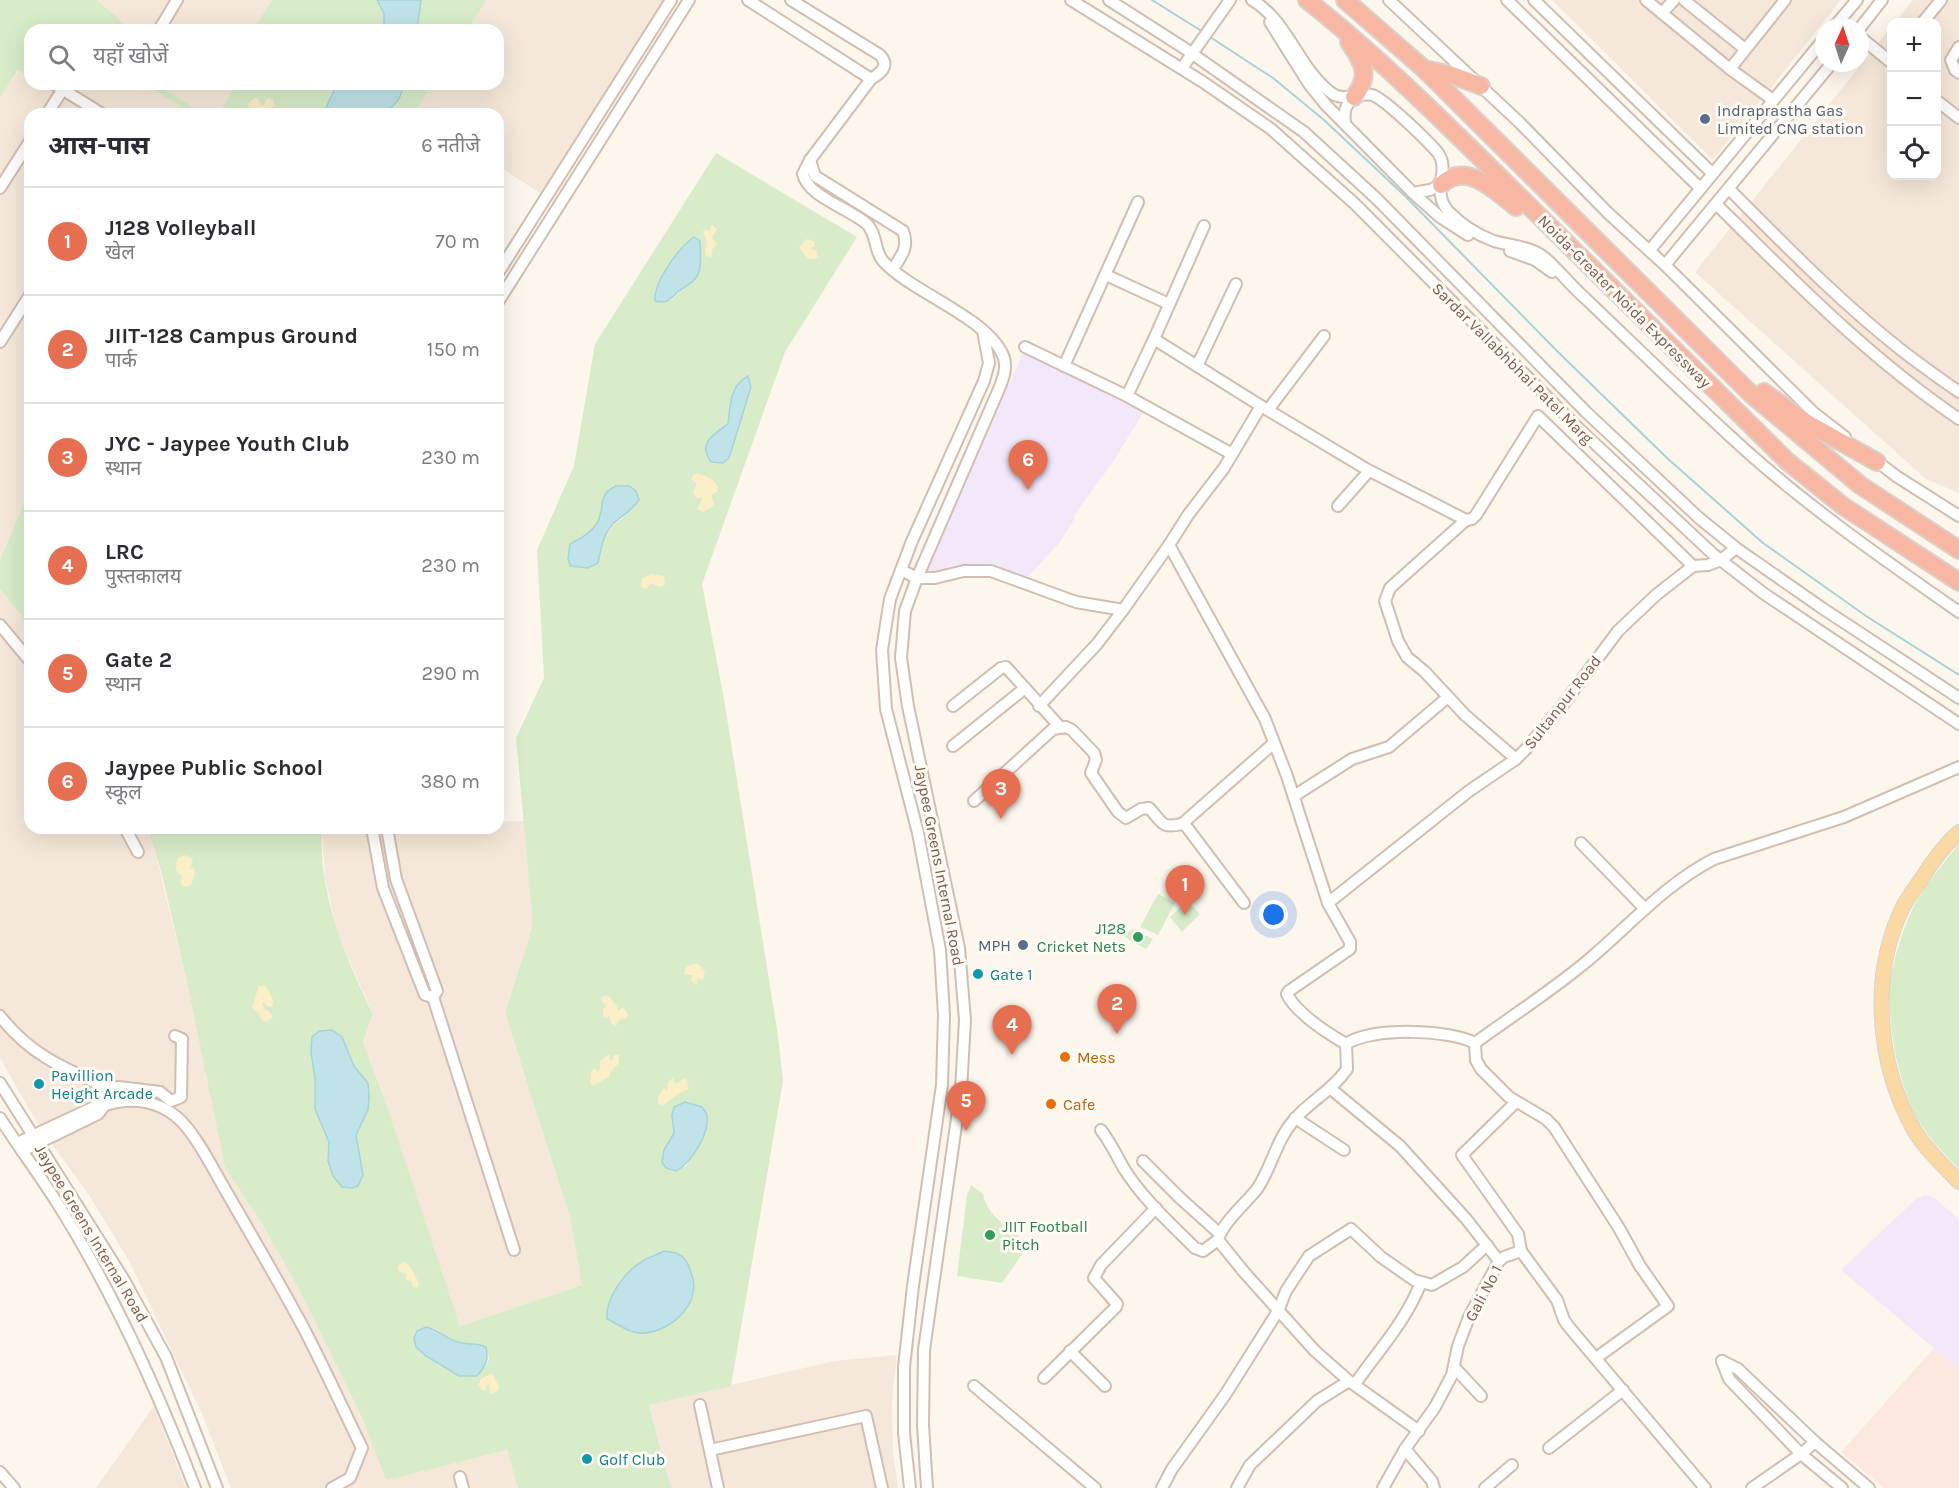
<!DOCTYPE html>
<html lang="hi">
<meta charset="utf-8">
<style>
:root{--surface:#fff;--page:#f2f2f3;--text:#2b2b33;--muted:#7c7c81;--line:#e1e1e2;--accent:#e76f51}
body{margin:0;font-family:Karla,"Noto Sans Devanagari",sans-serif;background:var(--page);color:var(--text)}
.controls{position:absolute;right:18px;top:18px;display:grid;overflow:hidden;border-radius:12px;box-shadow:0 6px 24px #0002}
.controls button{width:54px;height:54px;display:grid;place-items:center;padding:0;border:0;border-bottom:2px solid var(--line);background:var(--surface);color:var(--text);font:30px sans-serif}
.compass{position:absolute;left:1815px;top:18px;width:54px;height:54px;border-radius:50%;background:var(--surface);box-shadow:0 6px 24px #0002;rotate:3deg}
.you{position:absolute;left:1274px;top:915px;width:21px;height:21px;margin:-15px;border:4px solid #fff;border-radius:50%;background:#1a73e8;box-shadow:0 0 0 9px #1a73e833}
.badge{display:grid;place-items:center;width:39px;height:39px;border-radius:50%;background:var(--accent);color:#fff;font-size:20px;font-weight:700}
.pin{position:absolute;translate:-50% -50px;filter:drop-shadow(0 2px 3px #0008)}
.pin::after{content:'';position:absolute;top:32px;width:21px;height:18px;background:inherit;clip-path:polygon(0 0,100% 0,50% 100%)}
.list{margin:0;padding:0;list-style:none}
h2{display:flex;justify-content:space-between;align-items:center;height:78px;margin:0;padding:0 24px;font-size:26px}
h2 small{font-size:20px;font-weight:400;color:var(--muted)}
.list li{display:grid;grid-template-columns:39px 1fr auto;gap:18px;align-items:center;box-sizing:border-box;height:108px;padding:0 24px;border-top:2px solid var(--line)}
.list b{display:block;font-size:22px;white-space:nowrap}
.list p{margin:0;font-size:20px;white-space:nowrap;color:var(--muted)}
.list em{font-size:20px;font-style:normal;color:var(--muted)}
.icon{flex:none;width:33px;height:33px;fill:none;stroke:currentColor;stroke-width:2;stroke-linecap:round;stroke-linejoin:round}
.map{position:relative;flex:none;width:1959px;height:1488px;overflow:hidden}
.search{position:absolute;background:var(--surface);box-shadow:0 6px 24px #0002;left:24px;top:24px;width:480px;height:66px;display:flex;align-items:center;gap:15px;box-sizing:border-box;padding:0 21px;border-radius:18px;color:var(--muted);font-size:22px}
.panel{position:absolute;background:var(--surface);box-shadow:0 6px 24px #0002;left:24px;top:108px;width:480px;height:726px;border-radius:18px}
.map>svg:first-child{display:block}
.residential{fill:#f5e8da}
.commercial{fill:#fde8e0}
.education{fill:#f3e8fa}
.green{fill:#d8ecc9;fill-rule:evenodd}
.sand{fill:#fcefc7}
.water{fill:#bfe3e8;stroke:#a5d3da;stroke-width:1.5}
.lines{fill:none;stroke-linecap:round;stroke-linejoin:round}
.stream{stroke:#a5d3da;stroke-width:2}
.minor-casing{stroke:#d1beb0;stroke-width:14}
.major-casing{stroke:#dad1cd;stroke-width:16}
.highway-casing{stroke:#dad1cd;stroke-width:20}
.minor{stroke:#fff;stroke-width:10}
.major{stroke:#fbd9a5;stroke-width:14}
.highway{stroke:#f7b7a3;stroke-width:16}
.service-dot{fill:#5c6f8a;stroke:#fffaf3;stroke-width:2}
.leisure-dot{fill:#2e9e5b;stroke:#fffaf3;stroke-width:2}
.culture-dot{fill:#0f9aa8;stroke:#fffaf3;stroke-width:2}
.food-dot{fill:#e8710a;stroke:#fffaf3;stroke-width:2}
.labels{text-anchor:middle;stroke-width:6;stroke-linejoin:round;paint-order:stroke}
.service-label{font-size:16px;fill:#4e5e75;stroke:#fffaf3;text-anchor:start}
.street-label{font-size:16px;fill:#7a5c4d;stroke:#fffaf3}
.leisure-label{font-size:16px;fill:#27864d;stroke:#fffaf3;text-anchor:end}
.culture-label{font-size:16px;fill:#0d838f;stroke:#fffaf3;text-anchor:start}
.food-label{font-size:16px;fill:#c56008;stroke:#fffaf3;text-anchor:start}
</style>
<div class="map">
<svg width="1959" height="1488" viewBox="0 0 1959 1488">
<rect width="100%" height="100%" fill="#fdf6ec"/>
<g class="residential">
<path d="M97 0H272L256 25 260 30H131Z"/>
<path d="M484 0H677L551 200 498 166V114H414L433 84H498V30H467L485 1Z"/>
<path d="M1552 0H1841L1713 160Z"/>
<path d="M1913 0H1959V493L1926 479 1695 272 1891 27 1892 176H1936V22H1895Z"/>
<path d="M19 70 30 77V84H145L193 114H30V489L0 560V98Z"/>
<path d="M156 84H237L218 114H204Z"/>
<path d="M0 589 30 626V828H148L150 831 186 978 225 1168 261 1222 302 1295 363 1420 386 1479 508 1450 518 1488H231L202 1414 129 1261 89 1195 40 1128 0 1058Z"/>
<path d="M524 821 533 924 505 1013 570 1218 582 1285 460 1326 388 1109 363 1042 373 1014 338 935 325 878 322 828H498V822Z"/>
<path d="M897 1355 892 1401 893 1450 898 1488H671L649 1404 834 1361Z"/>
<path d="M154 1406 186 1488H96Z"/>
</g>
<path class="commercial" d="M1934 1348 1959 1369V1488H1884L1841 1452Z"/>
<g class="education">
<path d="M1023 353 1144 411 1113 462 1073 517 1075 518 1060 542 1027 578 996 568 958 565 931 573 927 571Z"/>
<path d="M1925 1195 1933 1197 1959 1219V1369L1841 1270 1917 1198Z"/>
</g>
<g class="green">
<path d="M0 0H97L131 30H30V77L18 70 0 98Z"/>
<path d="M272 0H377L384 12V30H260L256 25Z"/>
<path d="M421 0H484L486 1 467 30H417Z"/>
<path d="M145 84H156L204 114H193Z"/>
<path d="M237 84H337L323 114H218Z"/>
<path d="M403 84H433L414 114H380L402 94Z"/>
<path d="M716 153 857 237 785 352 702 584 724 699 778 1036 783 1081 731 1386 649 1405 671 1488H518L507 1450 386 1480 363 1420 302 1295 261 1222 225 1168 186 978 162 875 148 828H322C318 894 345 956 373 1014L363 1042 388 1109 460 1326 582 1285 570 1218 505 1013 533 924 516 738 544 678 537 550 574 466 595 344ZM685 243 686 286 671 300 654 293 658 283ZM751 387 729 457 714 434 729 424 733 391ZM616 486H629L636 491 624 517 611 527 602 542 597 563 570 544C596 529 599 526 603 497ZM342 1037 354 1066 363 1076 360 1126 356 1135 359 1150 328 1161 329 1142 315 1109V1079L311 1052ZM674 1133 697 1149 686 1166 676 1171 665 1149ZM425 1328H434L457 1342 486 1347 489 1358 487 1365 459 1376 426 1356 416 1347 414 1338Z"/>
<path d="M30 489V626L0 589V560Z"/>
<path d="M1959 844V1169C1947 1156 1933 1143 1923 1128 1899 1092 1885 1020 1891 977 1895 955 1902 932 1911 912 1923 887 1942 865 1959 844Z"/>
<path d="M1158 894 1175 903 1158 935 1140 927Z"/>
<path d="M1187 901 1200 914 1182 932 1170 917Z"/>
<path d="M1132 929 1153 939 1146 949 1123 936Z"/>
<path d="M971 1185 983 1194C987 1216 1011 1230 1029 1244L1002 1283 957 1276 967 1195Z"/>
</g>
<g class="sand">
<path d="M255 98 258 99 261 105H264L266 100 269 98 273 100 274 106 261 114H240V111L249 109 248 103Z"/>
<path d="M712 225 717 229 712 238 717 244 712 250 711 257H708L705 254 707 242 703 230 709 231Z"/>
<path d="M807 239 814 241 815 246 811 248 817 251 818 258C807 262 805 255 799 247Z"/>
<path d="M694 474C704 473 719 481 718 491L711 495 714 502 713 506 703 512 697 509 703 498H696L693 491 697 484 691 479Z"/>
<path d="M651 574 664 576 665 585 660 587 650 583 647 589 643 588 641 585 642 579Z"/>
<path d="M184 855 190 857 193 860 189 869 193 868 195 873 191 885 186 887C177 883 183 880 181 874H179L176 870 177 859Z"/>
<path d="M694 964H698L705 971 703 980 697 978V985L691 981 692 975H685L684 972 687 966Z"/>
<path d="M259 986H266L274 1002 272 1007 267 1006 263 1002 262 1003 264 1009 270 1012 273 1017 266 1022 262 1020 259 1014 252 1007Z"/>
<path d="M607 995 617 1006V1011L623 1008 628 1014 626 1018 619 1020 616 1026 611 1023 609 1016 605 1018 603 1016V1009L606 1006 601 1000 602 997Z"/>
<path d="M609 1054 610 1060H613L614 1055H619V1063L610 1072V1076L593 1086 590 1082 591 1072 594 1068 598 1072 600 1070V1061Z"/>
<path d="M674 1078V1082L677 1083 686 1078 689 1089 678 1094 662 1106 658 1103V1096L664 1088 667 1091 668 1082Z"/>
<path d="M404 1262C412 1266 417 1278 419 1286L416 1288 413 1287 411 1281 406 1280V1273L399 1272 398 1266Z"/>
<path d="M492 1373 499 1387 498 1390 492 1394 490 1393 489 1384 486 1385V1390H482L478 1385 481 1379Z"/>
</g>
<g class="water">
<path d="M377 0H421L417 30H384V13Z"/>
<path d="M337 84H403C400 124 352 114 323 114Z"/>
<path d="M694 237 700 241C700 252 703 270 695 279 691 284 684 287 679 291 670 299 668 304 655 301 653 283 679 247 694 237Z"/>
<path d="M748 376 751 387 729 458 723 463 711 462C697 443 714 434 728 424 730 406 730 385 748 376Z"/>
<path d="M616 486H629L636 491 639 500C632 510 623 515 614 523 603 533 601 549 598 563L588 568 570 566 568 558 570 544C581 538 591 533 597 523 606 508 596 495 616 486Z"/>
<path d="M332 1030 342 1037 354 1066 368 1083 369 1096 368 1110 356 1135 363 1175 358 1186 353 1188 342 1187 333 1176 328 1161 329 1142 315 1109V1079L311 1052 312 1037 319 1031Z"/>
<path d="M685 1102 702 1107C703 1109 706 1112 707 1115 710 1134 691 1163 676 1171L666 1168 662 1162 664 1150 674 1133 672 1115 674 1107Z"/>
<path d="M664 1251C668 1252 674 1252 678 1254 685 1257 689 1265 691 1272 703 1301 674 1330 645 1333 632 1335 618 1324 607 1319 605 1298 625 1272 641 1262 648 1257 657 1255 664 1251Z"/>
<path d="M426 1327C438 1329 445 1338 457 1342 467 1345 476 1342 486 1347 489 1361 486 1365 477 1376H459L426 1356 416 1347 414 1338 417 1331Z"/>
</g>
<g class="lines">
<g class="stream">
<path d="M1152 0 1203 32"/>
<path d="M1210 37 1273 78 1324 120 1406 197 1559 353 1667 458 1763 543 1866 616 1959 675"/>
</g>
<g class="minor-casing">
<g id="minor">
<path d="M748 0 871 79"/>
<path d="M791 0 880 55C890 66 881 73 871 79L810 160 803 174C808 197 849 208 867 224 877 234 874 251 883 261 912 293 991 319 1004 358 1007 369 1003 379 999 389L917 578 905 611 901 658 908 706 959 948 965 1020 961 1090 924 1350 923 1425 927 1488"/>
<path d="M1071 0 1203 82 1271 129 1355 204 1576 426 1713 554 1763 593 1959 724"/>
<path d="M1109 0 1184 48 1304 132 1377 199 1586 412 1699 518 1736 548 1822 608 1959 698"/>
<path d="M1252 0C1288 21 1298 67 1330 92 1343 103 1359 92 1372 95 1385 99 1428 141 1438 153 1451 171 1430 192 1449 212 1462 225 1477 235 1494 241 1510 246 1531 246 1545 258 1559 270 1571 286 1586 299 1634 345 1682 392 1731 437 1801 502 1880 557 1959 612"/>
<path d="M1389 0 1520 123 1608 213 1665 265 1814 413 1845 437"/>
<path d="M1507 0 1700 188"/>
<path d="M1534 0 1712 173"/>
<path d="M1646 0 1730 69 1773 100"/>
<path d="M1684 0 1745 49"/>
<path d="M1662 13 1674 0"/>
<path d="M1270 22 1309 84 1326 105 1413 193 1440 217 1468 235"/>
<path d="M1923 22 1941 0"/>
<path d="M1834 27 1857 0"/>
<path d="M1860 28 1882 0"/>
<path d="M159 30 177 0"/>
<path d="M1860 37 1892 63"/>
<path d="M1959 47 1951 60 1955 70 1959 73"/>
<path d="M1182 68 1230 0"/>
<path d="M1730 69 1785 0"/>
<path d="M54 84 102 114"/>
<path d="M1936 100 1959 118"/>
<path d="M47 114 63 89"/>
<path d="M1345 124C1344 112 1344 106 1354 97"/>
<path d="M810 160 815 176 903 231C909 247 902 255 893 269"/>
<path d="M0 188 30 141"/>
<path d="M1729 189C1784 244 1838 300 1900 349 1919 364 1939 378 1959 392"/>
<path d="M1413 193 1430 190 1441 185"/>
<path d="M1716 204C1793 280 1869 358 1959 419"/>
<path d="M1650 250 1824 39"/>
<path d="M1510 251 1535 260 1552 272"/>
<path d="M1665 265 1832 63"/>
<path d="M498 273 671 0"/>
<path d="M1106 275 1169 304"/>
<path d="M498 302 689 0"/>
<path d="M1154 339 1204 226"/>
<path d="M0 342 30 295"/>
<path d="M1025 347 1127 396 1232 454"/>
<path d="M1064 366 1138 202"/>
<path d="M1197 366 1236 284"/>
<path d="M1127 396 1154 339 1261 406"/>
<path d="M1268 410 1324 336"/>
<path d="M1874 459 1896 476 1959 516"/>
<path d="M1338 506 1369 471"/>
<path d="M1466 520 1390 588 1385 601 1398 641 1407 657 1425 672 1465 715 1516 759"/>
<path d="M901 570 917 578H935L964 571H991L1076 602 1123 610 1169 545"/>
<path d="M0 625 30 661"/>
<path d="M953 706 1001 668 1006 667 1060 727"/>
<path d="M1039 706 1097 644 1123 610"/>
<path d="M953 746 1025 688"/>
<path d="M1294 796 1352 759 1389 747 1448 697"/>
<path d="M974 801 1053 729 1066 727 1072 730 1094 753 1096 760 1091 773 1118 812 1126 818 1141 809 1149 808C1163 822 1160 829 1182 824L1186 826 1244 903"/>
<path d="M1182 824 1274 743"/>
<path d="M125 828 138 852"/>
<path d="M372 828 383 888 425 995 433 997 437 991 396 879 387 828"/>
<path d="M1581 843 1645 909"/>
<path d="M1328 903 1469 791 1516 759 1526 749 1562 706 1618 631 1656 595 1693 566 1708 565 1721 560 1736 548"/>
<path d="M433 997 514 1250"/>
<path d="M0 1016C30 1055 65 1069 108 1088"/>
<path d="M1475 1043C1512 1016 1551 991 1586 962 1628 927 1665 884 1714 859L1844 817 1959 767"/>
<path d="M1475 1043 1476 1060 1481 1069 1509 1097 1546 1119 1554 1127 1619 1228 1640 1266 1668 1306 1596 1358"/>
<path d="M1346 1044C1329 1034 1296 1013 1287 994L1289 991 1350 949V942L1328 903 1287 776 1265 719 1169 545 1188 515 1224 468 1261 406 1368 470 1466 520 1472 519 1476 515 1538 416 1693 566"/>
<path d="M0 1083 124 1280 166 1357 217 1488"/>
<path d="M1331 1089 1400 1146 1467 1220 1499 1261"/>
<path d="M1516 1102 1462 1155 1518 1234 1521 1251 1557 1300 1564 1320 1569 1327 1705 1488"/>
<path d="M105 1105C131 1097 157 1100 178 1118 197 1135 216 1175 230 1198 254 1240 279 1282 302 1325 323 1365 342 1407 362 1448L350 1478 332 1488"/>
<path d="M0 1118C18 1146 38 1173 56 1201 113 1291 157 1389 195 1488"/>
<path d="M1295 1118 1344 1150"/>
<path d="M1101 1130C1110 1142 1116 1154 1123 1167 1141 1197 1171 1224 1195 1248L1203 1251 1218 1240"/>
<path d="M17 1143 94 1107 102 1097"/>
<path d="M22 1151 98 1114 105 1105 108 1088 119 1087 160 1092 171 1101 181 1097 182 1039 175 1036"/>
<path d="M1143 1161 1180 1198 1220 1234"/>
<path d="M1070 1351 1105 1386"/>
<path d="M1722 1361 1738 1369 1815 1442 1869 1488"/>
<path d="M1722 1361 1729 1379 1801 1454 1842 1488"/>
<path d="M1454 1367 1481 1396"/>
<path d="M1044 1378 1116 1307 1117 1304 1094 1278 1101 1265 1156 1208"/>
<path d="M1355 1384C1378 1351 1407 1320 1421 1282"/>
<path d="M974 1386 1095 1488"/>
<path d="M700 1405 718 1488"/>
<path d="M1419 1431 1349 1381 1315 1351 1244 1272 1218 1240C1222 1223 1246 1203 1257 1189 1272 1167 1276 1140 1294 1120 1310 1101 1333 1090 1347 1069L1346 1044C1372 1027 1448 1029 1475 1043"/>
<path d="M1549 1448 1623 1390"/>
<path d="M1405 1449 1432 1481 1434 1488"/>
<path d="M710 1450 866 1416 882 1488"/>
<path d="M0 1472 14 1488"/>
<path d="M460 1477 463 1488"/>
<path d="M910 1488 904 1433V1367L913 1286 942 1085 944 1015 940 950 918 833 886 709 882 650 890 599 912 541 984 381 989 363 983 331"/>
<path d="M1162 1488 1172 1469 1225 1395 1278 1311 1286 1291 1309 1256 1351 1229 1381 1257 1414 1280 1432 1285 1463 1267 1487 1245"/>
<path d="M1237 1488 1250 1465 1317 1401 1349 1381"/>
<path d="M1383 1488 1405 1449 1435 1407 1452 1375 1458 1346 1469 1317 1499 1261 1504 1257 1521 1251"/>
<path d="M1485 1488 1512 1465"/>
<path d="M1752 1488 1801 1454 1815 1442"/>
</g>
</g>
<g class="major-casing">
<path id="major" d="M1959 832C1944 845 1932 862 1922 878 1916 887 1909 896 1904 905 1869 974 1877 1064 1914 1130 1925 1149 1944 1166 1959 1182"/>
</g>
<g class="highway-casing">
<g id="highway">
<path d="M1307 0C1384 61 1454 132 1524 201 1612 288 1699 374 1787 461L1843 506 1959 582"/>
<path d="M1345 0 1423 68 1751 394 1860 485 1959 550"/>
<path d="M1349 42C1363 62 1371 76 1354 97"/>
<path d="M1424 69 1452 75 1481 86"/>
<path d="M1441 185C1465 160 1496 191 1516 207"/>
<path d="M1764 392 1807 423 1877 462"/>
</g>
</g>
<use href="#minor" class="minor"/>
<use href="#major" class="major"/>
<use href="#highway" class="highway"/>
</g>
<g class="service-dot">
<circle cx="1705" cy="119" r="6"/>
<circle cx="1023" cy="945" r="6"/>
</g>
<g class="leisure-dot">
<circle cx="1138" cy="937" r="6"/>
<circle cx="990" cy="1235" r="6"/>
</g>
<g class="culture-dot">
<circle cx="978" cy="974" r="6"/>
<circle cx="39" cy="1084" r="6"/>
<circle cx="587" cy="1459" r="6"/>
</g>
<g class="food-dot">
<circle cx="1065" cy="1057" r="6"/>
<circle cx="1051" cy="1104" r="6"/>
</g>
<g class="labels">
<g class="service-label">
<text x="1717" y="116">Indraprastha Gas<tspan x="1717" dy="18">Limited CNG station</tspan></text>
<text x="1011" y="951" text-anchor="end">MPH</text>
</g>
<g class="street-label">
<text transform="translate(1625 301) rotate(45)" y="6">Noida-Greater Noida Expressway</text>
<text transform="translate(1513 363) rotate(45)" y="6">Sardar Vallabhbhai Patel Marg</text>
<text transform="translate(1562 702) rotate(-52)" y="6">Sultanpur Road</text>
<text transform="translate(940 865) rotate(79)" y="6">Jaypee Greens Internal Road</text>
<text transform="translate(92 1233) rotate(59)" y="6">Jaypee Greens Internal Road</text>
<text transform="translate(1483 1293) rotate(-62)" y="6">Gali No 1</text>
</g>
<g class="leisure-label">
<text x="1126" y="934">J128<tspan x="1126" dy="18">Cricket Nets</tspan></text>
<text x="1002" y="1232" text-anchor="start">JIIT Football<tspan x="1002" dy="18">Pitch</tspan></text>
</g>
<g class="culture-label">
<text x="990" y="980">Gate 1</text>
<text x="51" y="1081">Pavillion<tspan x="51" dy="18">Height Arcade</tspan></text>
<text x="599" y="1465">Golf Club</text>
</g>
<g class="food-label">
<text x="1077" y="1063">Mess</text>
<text x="1063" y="1110">Cafe</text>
</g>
</g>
</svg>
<div class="controls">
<button>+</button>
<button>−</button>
<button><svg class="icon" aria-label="locate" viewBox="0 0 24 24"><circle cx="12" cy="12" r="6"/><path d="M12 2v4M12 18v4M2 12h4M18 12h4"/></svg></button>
</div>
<svg class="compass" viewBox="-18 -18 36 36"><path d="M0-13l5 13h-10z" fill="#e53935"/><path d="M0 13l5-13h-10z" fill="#7c7c81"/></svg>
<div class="you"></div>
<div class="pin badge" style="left:1185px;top:915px">1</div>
<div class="pin badge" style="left:1117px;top:1034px">2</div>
<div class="pin badge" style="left:1001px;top:819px">3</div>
<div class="pin badge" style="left:1012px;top:1055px">4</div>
<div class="pin badge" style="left:966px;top:1131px">5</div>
<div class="pin badge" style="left:1028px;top:490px">6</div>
<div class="search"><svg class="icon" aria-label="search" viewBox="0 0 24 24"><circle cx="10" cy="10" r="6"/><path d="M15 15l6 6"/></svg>यहाँ खोजें</div>
<section class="panel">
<h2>आस-पास<small>6 नतीजे</small></h2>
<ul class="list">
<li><span class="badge">1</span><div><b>J128 Volleyball</b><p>खेल</p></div><em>70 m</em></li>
<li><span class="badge">2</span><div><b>JIIT-128 Campus Ground</b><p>पार्क</p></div><em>150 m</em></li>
<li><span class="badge">3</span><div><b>JYC - Jaypee Youth Club</b><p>स्थान</p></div><em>230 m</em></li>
<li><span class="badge">4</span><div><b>LRC</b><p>पुस्तकालय</p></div><em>230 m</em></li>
<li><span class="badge">5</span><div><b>Gate 2</b><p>स्थान</p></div><em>290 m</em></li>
<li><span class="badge">6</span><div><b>Jaypee Public School</b><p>स्कूल</p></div><em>380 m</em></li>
</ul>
</section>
</div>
